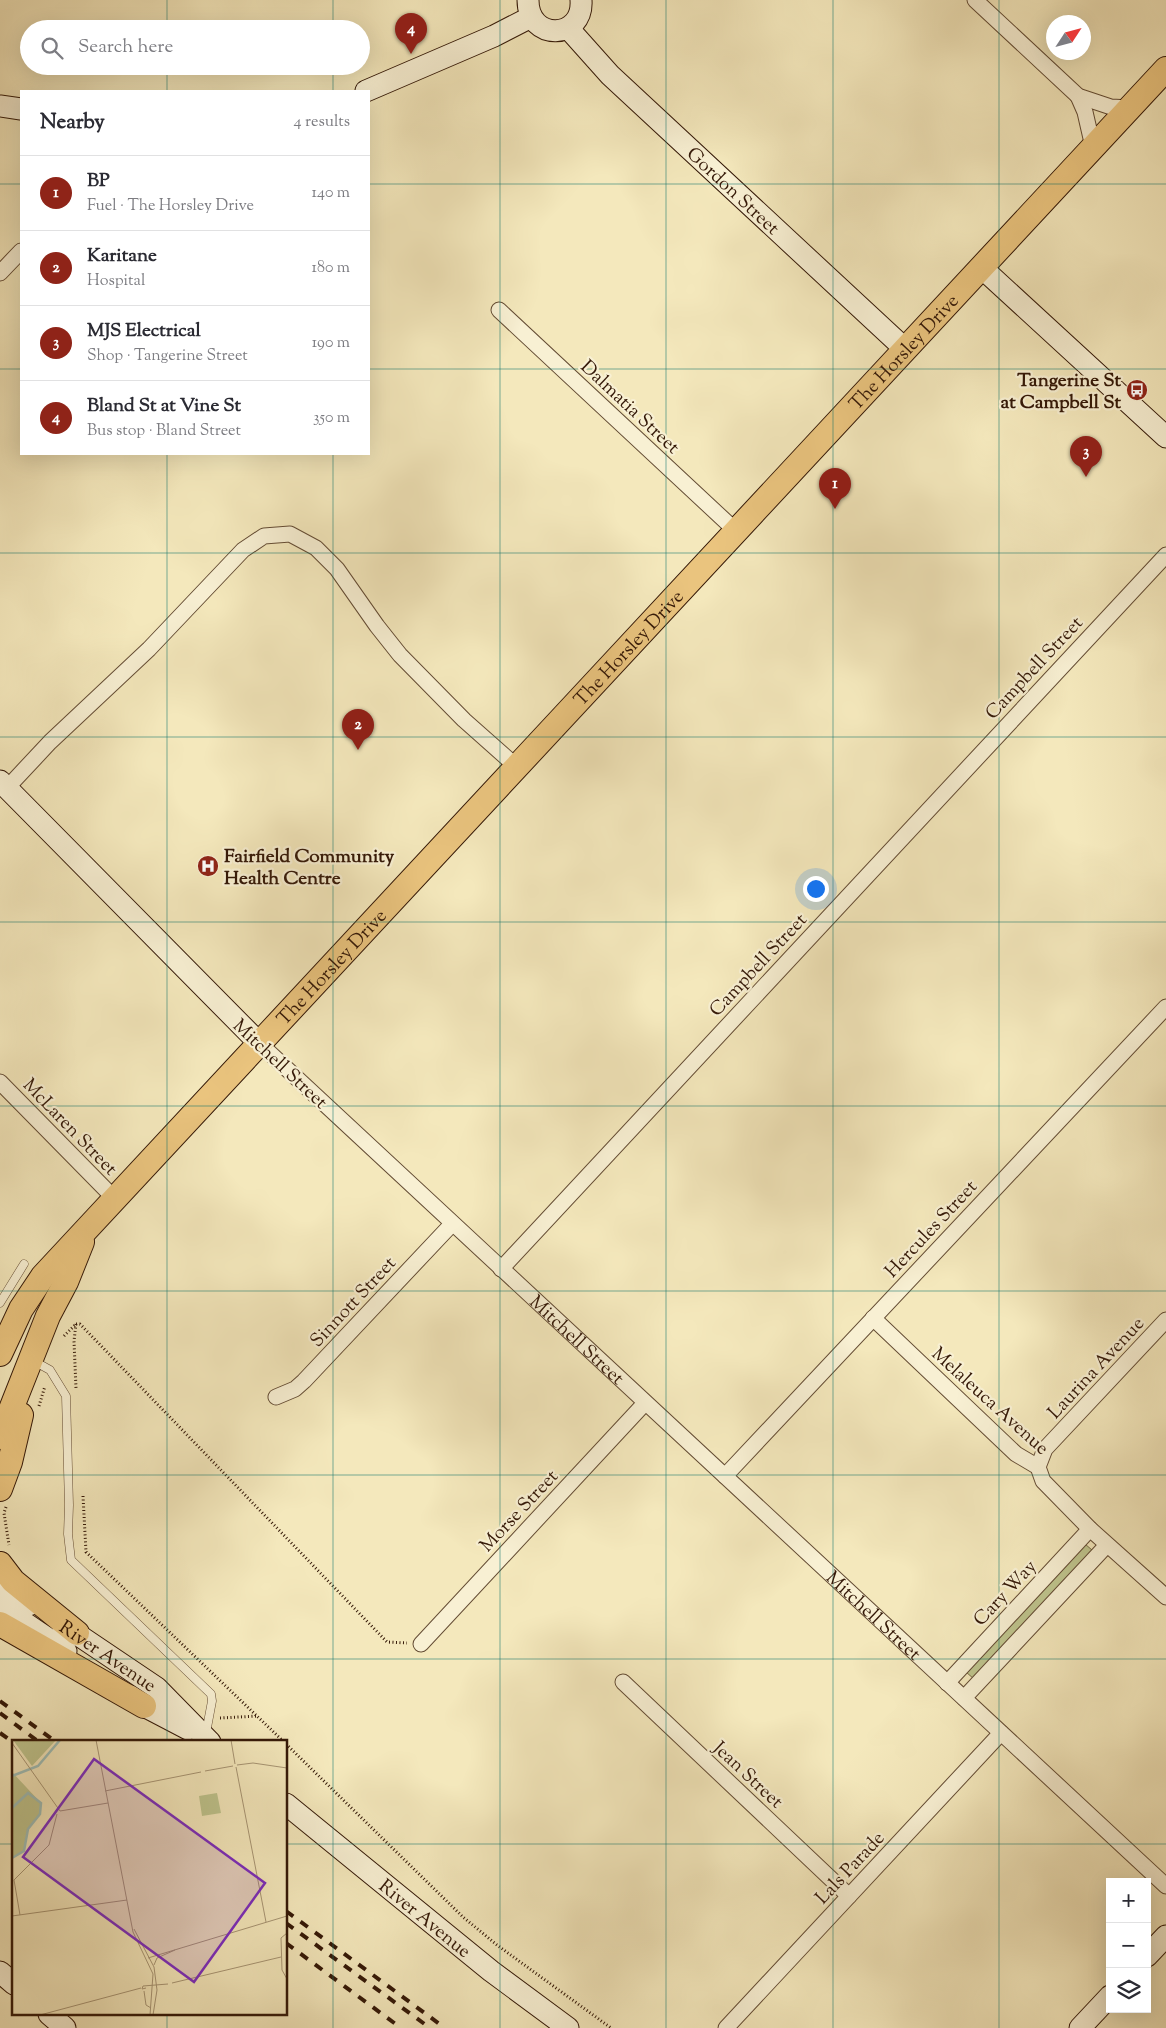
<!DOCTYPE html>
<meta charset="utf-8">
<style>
:root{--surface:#fff;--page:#f2f2f3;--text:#2b2b33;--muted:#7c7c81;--line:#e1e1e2;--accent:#8f2418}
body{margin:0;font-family:"Sorts Mill Goudy",serif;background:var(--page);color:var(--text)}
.controls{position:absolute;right:15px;bottom:15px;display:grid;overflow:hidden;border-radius:0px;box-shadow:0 5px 20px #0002}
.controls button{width:45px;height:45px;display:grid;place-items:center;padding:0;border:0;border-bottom:1px solid var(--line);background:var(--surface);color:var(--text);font:25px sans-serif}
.compass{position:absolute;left:1046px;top:15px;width:45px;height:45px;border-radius:50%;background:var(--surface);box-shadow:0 5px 20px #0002;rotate:54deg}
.you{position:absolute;left:815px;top:888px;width:18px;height:18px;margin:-12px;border:4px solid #fff;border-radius:50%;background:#1a73e8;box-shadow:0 0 0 8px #1a73e833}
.badge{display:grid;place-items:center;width:32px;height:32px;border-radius:50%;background:var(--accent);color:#fff;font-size:16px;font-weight:700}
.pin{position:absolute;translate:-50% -41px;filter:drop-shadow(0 1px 2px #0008)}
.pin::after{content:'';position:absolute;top:26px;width:18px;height:15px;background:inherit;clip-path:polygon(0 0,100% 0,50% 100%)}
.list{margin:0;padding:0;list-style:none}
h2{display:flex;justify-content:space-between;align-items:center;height:65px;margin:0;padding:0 20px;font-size:21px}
h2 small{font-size:16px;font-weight:400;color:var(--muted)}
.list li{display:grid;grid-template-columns:32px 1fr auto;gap:15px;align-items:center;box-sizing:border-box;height:75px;padding:0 20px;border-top:1px solid var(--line)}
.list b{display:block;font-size:19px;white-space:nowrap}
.list p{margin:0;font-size:16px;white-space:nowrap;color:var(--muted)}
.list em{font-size:16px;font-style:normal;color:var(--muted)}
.icon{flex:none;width:28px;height:28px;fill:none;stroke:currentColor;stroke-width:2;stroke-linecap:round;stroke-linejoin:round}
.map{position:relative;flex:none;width:1166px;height:2028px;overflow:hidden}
.search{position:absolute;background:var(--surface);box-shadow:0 5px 20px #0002;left:20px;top:20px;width:350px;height:55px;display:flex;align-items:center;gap:12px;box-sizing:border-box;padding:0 18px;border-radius:28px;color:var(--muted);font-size:19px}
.panel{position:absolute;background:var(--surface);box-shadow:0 5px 20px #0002;left:20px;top:90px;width:350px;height:365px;border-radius:0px}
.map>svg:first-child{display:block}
.green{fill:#bfc58e;stroke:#7a6e4a}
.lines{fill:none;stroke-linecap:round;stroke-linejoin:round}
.lane-casing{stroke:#644c34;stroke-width:9}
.street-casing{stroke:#644c34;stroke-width:17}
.secondary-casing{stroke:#341807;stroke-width:23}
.primary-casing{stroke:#341807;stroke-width:26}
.path{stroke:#341807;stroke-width:3;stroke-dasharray:1 2.5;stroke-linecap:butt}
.lane{stroke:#f8f0d3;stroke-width:8}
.street{stroke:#f8f0d3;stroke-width:15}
.secondary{stroke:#f8f0d3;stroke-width:21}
.primary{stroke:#eac47e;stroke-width:24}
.rail{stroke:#341807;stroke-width:4;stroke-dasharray:9 9;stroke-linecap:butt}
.grid{fill:none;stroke:#0f766e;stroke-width:1;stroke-opacity:0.55}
.labels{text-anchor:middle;stroke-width:4.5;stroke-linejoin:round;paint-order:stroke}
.street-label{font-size:19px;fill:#341807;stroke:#f8f0d3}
.poi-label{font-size:19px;font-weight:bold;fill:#341807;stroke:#f8f0d3;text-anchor:end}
.inset-river{fill:none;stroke:#9ebfb9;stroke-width:2.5}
.inset-road{fill:none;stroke:#a79574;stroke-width:1}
.view{fill:#7b2cbf;fill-opacity:0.15;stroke:#7b2cbf;stroke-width:2.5}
.inset-edge{fill:none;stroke:#341807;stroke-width:2.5}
</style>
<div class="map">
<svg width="1166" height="2028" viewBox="0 0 1166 2028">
<rect width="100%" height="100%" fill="#f4e8bc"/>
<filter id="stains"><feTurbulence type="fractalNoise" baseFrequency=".004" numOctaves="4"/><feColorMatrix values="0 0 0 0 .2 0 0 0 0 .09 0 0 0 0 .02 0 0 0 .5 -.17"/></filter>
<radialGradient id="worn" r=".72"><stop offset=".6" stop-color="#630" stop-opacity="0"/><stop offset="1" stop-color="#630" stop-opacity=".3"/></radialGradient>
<path class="green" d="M1085 1544 1092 1550 974 1679 966 1672Z"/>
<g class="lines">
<g class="lane-casing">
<g id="lane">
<path d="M0 1303 24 1264"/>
<path d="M32 1360 50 1370 66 1396 69 1505 68 1534 71 1560 211 1694 212 1701 206 1733"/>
</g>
</g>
<g class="street-casing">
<g id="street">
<path d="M975 0 1078 96 1111 107 1130 108"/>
<path d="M1078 96 1085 112 1093 147"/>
<path d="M0 273 21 251"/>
<path d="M499 310 736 531"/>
<path d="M7 788 50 742 149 649 243 550 264 536 290 534 316 548 337 569 377 626 400 655 464 720 517 767"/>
<path id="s1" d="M259 1043 1166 1886"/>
<path d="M0 1082 114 1198"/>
<path d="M501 1269 1166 555"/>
<path d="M873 1318 1016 1454 1038 1467 1043 1481 1090 1529 1166 1597"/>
<path d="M276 1397 295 1389 304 1381 452 1224"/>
<path d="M1038 1467 1045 1449 1166 1320"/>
<path d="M725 1476 1166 1007"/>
<path d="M421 1644 645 1403"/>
<path d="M623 1682 849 1896"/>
<path d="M947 1683 1090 1529"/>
<path d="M964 1698 1107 1545"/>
<path d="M726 2028 1001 1733"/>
</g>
</g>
<g class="secondary-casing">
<g id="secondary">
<path d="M528 0C528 42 584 40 581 0"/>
<path id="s2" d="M568 28 610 75 905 349"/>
<path d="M366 91 494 36 531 17"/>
<path d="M0 106 21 109"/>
<path d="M982 268 1166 437"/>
<path d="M0 781 259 1043"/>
<path d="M0 1586 29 1605"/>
<path d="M0 1606 66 1651"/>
<path id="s3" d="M62 1624 157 1688 210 1742"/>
<path d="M130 1696 144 1706 188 1729"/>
<path id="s4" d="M286 1804 491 1971 568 2028"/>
<path d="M1147 1956 1166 1936"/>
<path d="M0 1972 14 1984"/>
<path d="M49 2014 65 2028"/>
<path d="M1080 2028 1110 1996"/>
</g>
</g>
<g class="primary-casing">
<g id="primary">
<path id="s5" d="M0 1354 21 1309 43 1276 1166 69"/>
<path d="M0 1437 48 1316 66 1282 82 1242"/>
<path d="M0 1489 10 1462 21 1415"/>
<path d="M0 1564 13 1581 77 1633"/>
<path d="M0 1624 144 1706"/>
</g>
</g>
<g class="path">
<path d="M76 1324 74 1341 76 1388"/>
<path d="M76 1324H80L387 1642 407 1643"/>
<path d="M64 1336 76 1324"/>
<path d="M39 1406 45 1386"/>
<path d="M83 1496 86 1552 284 1742"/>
<path d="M6 1507 4 1513 9 1545"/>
<path d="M220 1718 258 1716"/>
<path d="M286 1744 463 1917 497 1945 611 2028"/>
</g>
<use href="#lane" class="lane"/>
<use href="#street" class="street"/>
<use href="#secondary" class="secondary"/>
<use href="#primary" class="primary"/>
<g class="rail">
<path d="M0 1701 56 1742"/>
<path d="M0 1713 39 1742"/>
<path d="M0 1733 14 1743"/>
<path d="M286 1911 445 2028"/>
<path d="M286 1923 430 2028"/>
<path d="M286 1943 401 2028"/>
</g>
</g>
<path class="grid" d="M167 0V29M333 0V29M500 0V2028M666 0V2028M833 0V2028M999 0V2028M167 66V91M333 66V91M0 184H21M369 184H1166M0 369H21M369 369H1166M167 454V1742M333 454V2028M0 553H1166M0 737H1166M0 922H1166M0 1106H1166M0 1291H1166M0 1475H1166M0 1659H1166M0 1844H14M286 1844H1166M167 2014V2028"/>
<defs>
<g id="bus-disc" transform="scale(1.125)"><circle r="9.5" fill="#8f2418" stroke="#f8f0d3"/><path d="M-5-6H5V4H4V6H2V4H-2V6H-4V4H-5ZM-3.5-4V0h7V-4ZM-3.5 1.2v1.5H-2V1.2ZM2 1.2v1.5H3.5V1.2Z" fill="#fff"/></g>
<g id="hospital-disc" transform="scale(1.125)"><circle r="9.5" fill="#8f2418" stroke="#f8f0d3"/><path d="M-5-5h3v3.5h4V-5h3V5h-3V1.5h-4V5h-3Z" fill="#fff"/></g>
</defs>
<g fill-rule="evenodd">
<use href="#bus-disc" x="1137" y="390"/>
<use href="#hospital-disc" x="208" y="866"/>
</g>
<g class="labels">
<g class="street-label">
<text dy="7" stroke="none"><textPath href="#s2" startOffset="232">Gordon Street</textPath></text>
<text dy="7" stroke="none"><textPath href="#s5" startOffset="1352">The Horsley Drive</textPath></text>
<text transform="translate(631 406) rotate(43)" y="7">Dalmatia Street</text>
<text dy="7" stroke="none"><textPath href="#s5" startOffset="948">The Horsley Drive</textPath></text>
<text transform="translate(1033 667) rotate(-47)" y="7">Campbell Street</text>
<text transform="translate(757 964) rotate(-47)" y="7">Campbell Street</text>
<text dy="7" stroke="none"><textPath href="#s5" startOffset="512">The Horsley Drive</textPath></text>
<text transform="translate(281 1063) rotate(43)" y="7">Mitchell Street</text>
<text transform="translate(71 1126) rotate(46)" y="7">McLaren Street</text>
<text transform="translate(930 1228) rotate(-47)" y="7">Hercules Street</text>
<text transform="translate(352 1301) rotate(-47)" y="7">Sinnott Street</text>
<text dy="7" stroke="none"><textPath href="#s1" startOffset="435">Mitchell Street</textPath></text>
<text transform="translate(1095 1367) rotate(-47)" y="7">Laurina Avenue</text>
<text transform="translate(991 1400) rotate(42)" y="7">Melaleuca Avenue</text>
<text transform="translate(518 1510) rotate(-47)" y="7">Morse Street</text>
<text transform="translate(1004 1592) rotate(-47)" y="7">Cary Way</text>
<text dy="7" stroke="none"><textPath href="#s1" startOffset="840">Mitchell Street</textPath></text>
<text dy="7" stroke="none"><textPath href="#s3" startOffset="56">River Avenue</textPath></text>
<text transform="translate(749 1774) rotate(43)" y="7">Jean Street</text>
<text transform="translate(849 1867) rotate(-47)" y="7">Lals Parade</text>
<text dy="7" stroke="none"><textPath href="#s4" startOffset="180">River Avenue</textPath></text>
</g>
<g class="poi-label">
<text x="1121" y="386">Tangerine St<tspan x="1121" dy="22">at Campbell St</tspan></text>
<text x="224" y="862" text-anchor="start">Fairfield Community<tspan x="224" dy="22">Health Centre</tspan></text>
</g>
</g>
<g transform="translate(12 1740)">
<rect width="275" height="275" fill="#f4e8bc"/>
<path d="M44 0 20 26 1 0ZM0 32 29 63 28 74 16 89 12 111 0 118ZM205 53 209 73 190 76 187 56Z" fill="#bfc58e"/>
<path class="inset-river" d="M0 36 26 26 48 0M0 68 16 53 29 63 28 74 16 89 12 111 0 118"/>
<path class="inset-road" d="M84 0 121 192 141 234 138 275M219 0 223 24M0 3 48 71M225 25 241 23 275 28M224 27 254 182M193 31 221 26M93 51 189 32M48 71 96 63M8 175 2 140 37 105 45 74M0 176 115 160M122 189 142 227 145 250 141 275M275 193 269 198 270 230 275 239M136 218 275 176M142 225 145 218 163 210M160 243 269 217M134 248 130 249 131 246 156 244M132 251 134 265 139 268M28 275 129 248"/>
<path class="view" d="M82 19 253 143 182 242 11 117Z"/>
<rect width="275" height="275" class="inset-edge"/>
</g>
<rect width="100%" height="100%" filter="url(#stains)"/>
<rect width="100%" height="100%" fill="url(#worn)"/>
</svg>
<div class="controls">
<button>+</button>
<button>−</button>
<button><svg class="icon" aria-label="layers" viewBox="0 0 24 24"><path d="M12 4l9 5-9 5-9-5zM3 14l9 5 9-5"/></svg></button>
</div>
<svg class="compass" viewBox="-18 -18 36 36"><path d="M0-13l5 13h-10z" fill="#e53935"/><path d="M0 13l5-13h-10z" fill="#7c7c81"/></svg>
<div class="you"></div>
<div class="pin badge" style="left:835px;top:509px">1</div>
<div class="pin badge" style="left:358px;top:750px">2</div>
<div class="pin badge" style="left:1086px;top:477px">3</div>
<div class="pin badge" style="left:411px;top:54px">4</div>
<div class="search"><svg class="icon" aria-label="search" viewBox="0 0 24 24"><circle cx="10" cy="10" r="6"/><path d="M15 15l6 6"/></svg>Search here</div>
<section class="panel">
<h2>Nearby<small>4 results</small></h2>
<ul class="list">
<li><span class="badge">1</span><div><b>BP</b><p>Fuel · The Horsley Drive</p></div><em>140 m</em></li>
<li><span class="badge">2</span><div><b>Karitane</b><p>Hospital</p></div><em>180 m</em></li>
<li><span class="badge">3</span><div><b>MJS Electrical</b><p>Shop · Tangerine Street</p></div><em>190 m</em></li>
<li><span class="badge">4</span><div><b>Bland St at Vine St</b><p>Bus stop · Bland Street</p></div><em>350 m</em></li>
</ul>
</section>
</div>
